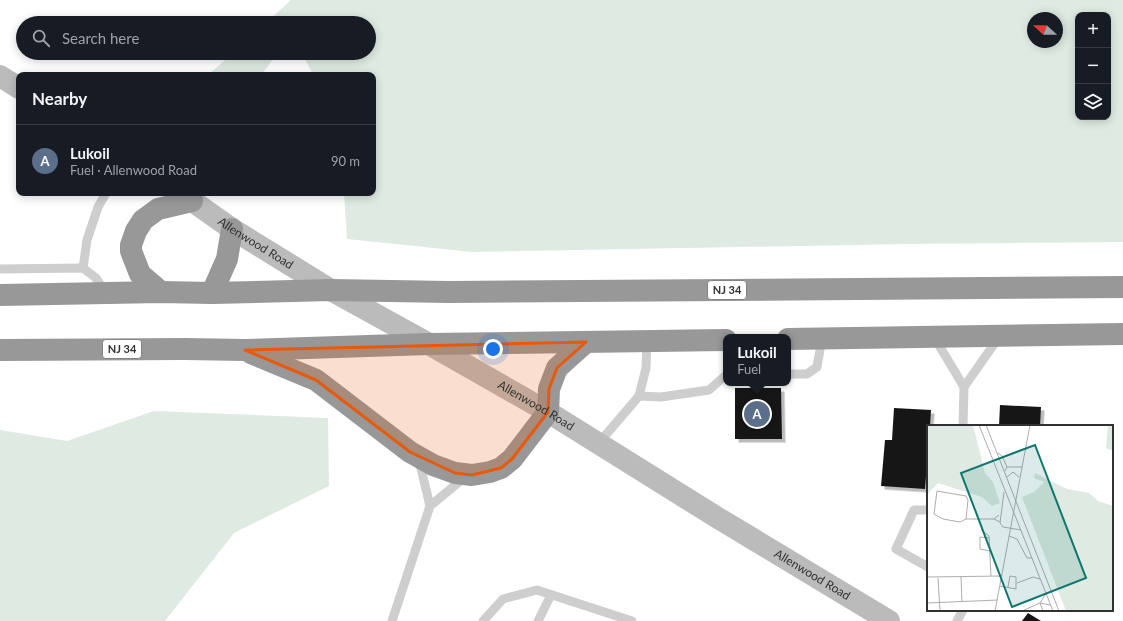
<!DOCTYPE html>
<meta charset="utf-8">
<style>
:root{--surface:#171b24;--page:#242831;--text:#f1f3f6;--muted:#9ea1a6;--line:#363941;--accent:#dcb940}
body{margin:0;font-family:Lato,sans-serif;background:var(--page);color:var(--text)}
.controls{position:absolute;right:12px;top:12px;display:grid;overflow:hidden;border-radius:8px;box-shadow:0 2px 10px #0003}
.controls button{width:36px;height:36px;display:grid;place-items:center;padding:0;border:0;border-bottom:1px solid var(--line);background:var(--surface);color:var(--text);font:20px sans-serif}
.compass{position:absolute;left:1027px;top:12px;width:36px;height:36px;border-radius:50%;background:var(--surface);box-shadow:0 2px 10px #0003;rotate:291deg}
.you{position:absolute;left:493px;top:349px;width:14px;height:14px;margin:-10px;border:3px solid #fff;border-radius:50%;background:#1a73e8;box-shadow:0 0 0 6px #1a73e833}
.badge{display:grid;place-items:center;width:26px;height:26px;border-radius:50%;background:var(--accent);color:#fff;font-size:13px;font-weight:700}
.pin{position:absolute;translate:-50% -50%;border:2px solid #fff;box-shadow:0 1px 4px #0006}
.popup{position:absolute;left:723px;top:334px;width:68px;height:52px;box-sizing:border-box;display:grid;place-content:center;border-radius:8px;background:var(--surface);filter:drop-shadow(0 1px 3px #0005);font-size:13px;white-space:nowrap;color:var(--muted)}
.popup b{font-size:15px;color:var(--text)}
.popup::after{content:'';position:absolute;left:50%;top:100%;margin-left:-8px;border:8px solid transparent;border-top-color:var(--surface)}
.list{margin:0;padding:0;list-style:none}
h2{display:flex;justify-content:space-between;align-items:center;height:52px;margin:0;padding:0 16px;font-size:17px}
h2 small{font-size:13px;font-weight:400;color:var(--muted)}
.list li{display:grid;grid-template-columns:26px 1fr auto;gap:12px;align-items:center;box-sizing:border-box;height:72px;padding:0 16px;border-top:1px solid var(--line)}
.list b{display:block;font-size:15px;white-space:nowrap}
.list p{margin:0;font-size:13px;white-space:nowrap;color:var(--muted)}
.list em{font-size:13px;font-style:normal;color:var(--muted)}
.icon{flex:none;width:22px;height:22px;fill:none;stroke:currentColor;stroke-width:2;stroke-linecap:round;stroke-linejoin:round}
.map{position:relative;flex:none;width:1123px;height:621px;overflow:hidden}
.search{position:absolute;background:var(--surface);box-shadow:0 2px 10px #0003;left:16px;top:16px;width:360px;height:44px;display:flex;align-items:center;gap:10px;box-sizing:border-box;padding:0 14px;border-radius:22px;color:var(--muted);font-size:15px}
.panel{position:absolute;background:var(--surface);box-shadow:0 2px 10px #0003;left:16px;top:72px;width:360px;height:124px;border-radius:8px}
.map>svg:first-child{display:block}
.green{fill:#deeae2;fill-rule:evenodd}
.building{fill:#181818;filter:url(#shadow)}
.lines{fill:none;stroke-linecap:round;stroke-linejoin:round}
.lane{stroke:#cecece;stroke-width:9}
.secondary{stroke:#bbb;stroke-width:22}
.highway{stroke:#989898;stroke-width:22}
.marked{fill:#e8590c;fill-opacity:0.2;stroke:#e8590c;stroke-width:3;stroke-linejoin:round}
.labels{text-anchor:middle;stroke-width:4;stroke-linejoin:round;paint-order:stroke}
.shield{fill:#fff;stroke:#6f6f6f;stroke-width:1}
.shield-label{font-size:11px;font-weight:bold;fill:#313131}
.street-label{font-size:12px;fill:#313131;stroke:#fff}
.inset-road{fill:none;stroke:#adadad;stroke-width:1}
.view{fill:#0f766e;fill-opacity:0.15;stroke:#0f766e;stroke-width:2}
.inset-edge{fill:none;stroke:#313131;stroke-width:2}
</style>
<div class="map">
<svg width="1123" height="621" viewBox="0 0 1123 621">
<defs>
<filter id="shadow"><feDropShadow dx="3.5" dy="3.5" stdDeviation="0" flood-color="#0004"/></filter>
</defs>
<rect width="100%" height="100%" fill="#fff"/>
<g class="green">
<path d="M291 0H1123V242L905 244 472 252 347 239 344 193H373V75H313L302 53H369V23H266ZM1078 15H1108V117H1078ZM1033 18H1057V42H1033Z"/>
<path d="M233 53H278L261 75H208Z"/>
<path d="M154 411 328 418 329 486 234 533 165 621H0V430L67 441Z"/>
</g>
<g class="building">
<path d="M735 388H781L782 439H735Z"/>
<path d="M1000 405 1041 407 1040 426H999Z"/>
<path d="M894 408 931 410 930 426H928V452L925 489 881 486 885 440H892Z"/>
<path d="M1028 613 1041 621H1022Z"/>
</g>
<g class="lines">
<g class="lane">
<path d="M83 268 87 240 98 207 106 193"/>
<path d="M0 269 83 268 96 278 105 292"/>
<path d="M934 337 964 387"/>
<path d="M788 374H807L817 367 822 338"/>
<path d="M639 396 646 368 647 341"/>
<path d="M963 426 964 387 999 337"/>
<path d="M598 444 639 396 661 397 709 390 726 375"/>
<path d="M419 460 430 506 465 477"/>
<path d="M928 510H914L896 549 928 567"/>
<path d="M392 621 430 506"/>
<path d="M483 621 503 599 537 590 632 621"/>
<path d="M538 621 551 595"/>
<path d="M957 621 963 610"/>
</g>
<g class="secondary">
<path d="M0 76 19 88"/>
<path id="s1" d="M181 193 232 229 331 290 429 344 548 412 718 518 889 621"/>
</g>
<g class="highway">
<path d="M161 292 140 274 131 251V245L136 231 143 220 158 209 192 201"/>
<path d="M212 293 227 259 232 229"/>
<path d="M0 295 161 292 212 293 331 290 449 292 1123 287"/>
<path d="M788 339 1123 334"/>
<path d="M0 350 185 349 245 350 429 344 726 340"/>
<path d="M251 353 316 380 410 452 433 465 455 473 472 475 490 472 501 468 512 459 548 412 549 389 557 368 586 342"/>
</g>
</g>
<path class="marked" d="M586 342 557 368 549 389 548 412 512 459 501 468 472 475 455 473 410 452 316 380 245 350Z"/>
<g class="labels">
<g class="shield">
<rect x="708" y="281" width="38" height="18" rx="3"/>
<rect x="103" y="340" width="38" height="18" rx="3"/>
</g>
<g class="shield-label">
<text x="727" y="294">NJ 34</text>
<text x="122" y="353">NJ 34</text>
</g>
<g class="street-label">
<text dy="4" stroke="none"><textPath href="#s1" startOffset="90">Allenwood Road</textPath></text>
<text dy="4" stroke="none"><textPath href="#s1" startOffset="414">Allenwood Road</textPath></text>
<text dy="4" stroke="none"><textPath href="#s1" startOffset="738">Allenwood Road</textPath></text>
</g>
</g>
<g transform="translate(927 425)">
<rect width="186" height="186" fill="#fff"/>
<path d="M0 0H46L58 48 66 57 73 78 65 81 55 72 11 58 2 67 0 73ZM181 0H186V26L179 23ZM108 48 140 64 162 68 171 76 186 81V186H139L95 72 107 67 117 57 107 53Z" fill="#deeae2"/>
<path class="inset-road" d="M52 0 126 186M59 0 132 186M71 28 75 31 80 42 78 46M80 42H95M80 52 86 47 92 52M77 67 73 98 76 102 94 105M72 90 67 94 73 97M39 94 33 97 16 94 7 89 10 66 39 71 41 75 39 94H67M54 105 62 111 64 151M82 111 90 114 100 133H105M62 113 53 112V124L63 126M0 152 75 151M34 152 35 177M11 153 13 186M90 158 106 152 113 154M73 161 89 164V152L83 151 81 162M118 170 113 178 123 180M0 178 71 175M68 186 103 0M95 186 113 178 116 186"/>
<path class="view" d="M108 20 159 153 85 182 34 48Z"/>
<rect width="186" height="186" class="inset-edge"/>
</g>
</svg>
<div class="controls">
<button>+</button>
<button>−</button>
<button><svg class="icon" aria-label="layers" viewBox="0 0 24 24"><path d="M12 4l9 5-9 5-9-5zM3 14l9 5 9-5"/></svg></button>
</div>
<svg class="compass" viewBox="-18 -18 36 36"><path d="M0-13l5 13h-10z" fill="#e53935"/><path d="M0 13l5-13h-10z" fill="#9ea1a6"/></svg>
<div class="you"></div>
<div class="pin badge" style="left:757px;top:414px;background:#5c6f8a">A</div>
<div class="popup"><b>Lukoil</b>Fuel</div>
<div class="search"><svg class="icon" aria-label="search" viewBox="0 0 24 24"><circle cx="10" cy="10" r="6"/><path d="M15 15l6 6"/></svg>Search here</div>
<section class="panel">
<h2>Nearby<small></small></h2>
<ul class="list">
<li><span class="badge" style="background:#5c6f8a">A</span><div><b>Lukoil</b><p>Fuel · Allenwood Road</p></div><em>90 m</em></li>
</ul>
</section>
</div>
